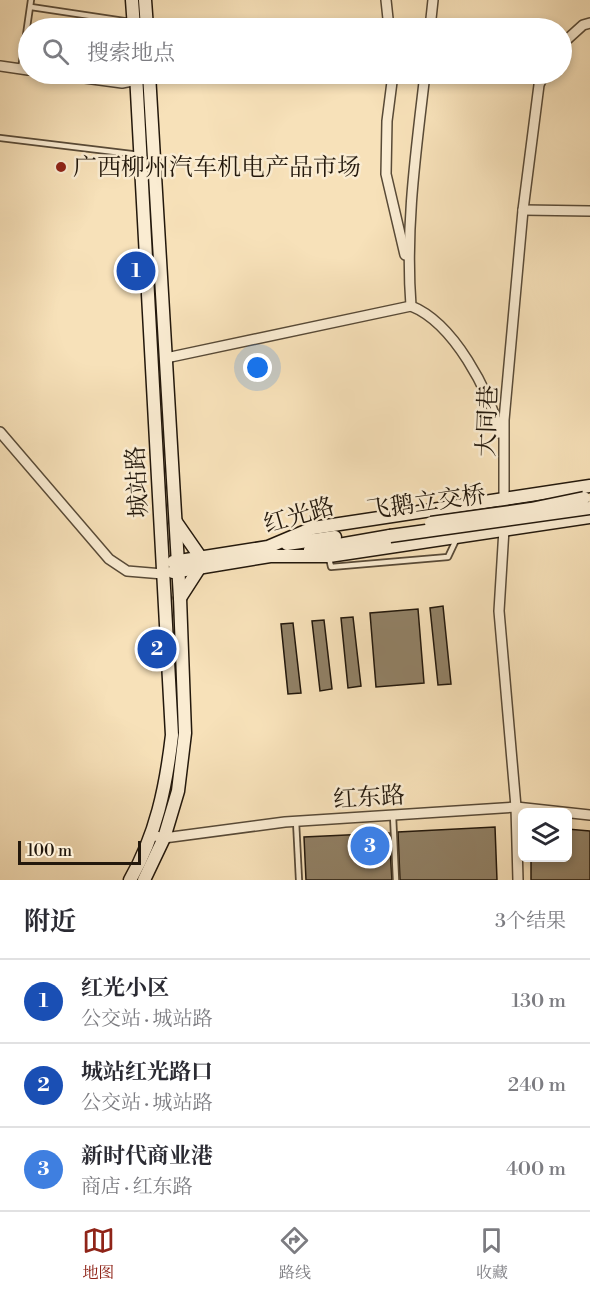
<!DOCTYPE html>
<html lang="zh">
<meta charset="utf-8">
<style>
:root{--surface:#fff;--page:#f2f2f3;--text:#2b2b33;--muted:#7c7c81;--line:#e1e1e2;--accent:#8f2418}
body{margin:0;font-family:"Libre Bodoni","Noto Serif SC",serif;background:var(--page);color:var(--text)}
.controls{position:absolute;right:18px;bottom:18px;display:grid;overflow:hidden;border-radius:9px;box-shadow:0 3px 9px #0003}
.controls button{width:54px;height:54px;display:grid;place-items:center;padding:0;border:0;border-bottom:2px solid var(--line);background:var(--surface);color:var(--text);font:30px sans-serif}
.scale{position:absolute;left:18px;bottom:15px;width:123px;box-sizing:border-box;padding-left:6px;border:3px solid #23180c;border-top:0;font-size:16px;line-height:21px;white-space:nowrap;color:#23180c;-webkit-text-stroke:4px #faecd2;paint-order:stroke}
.you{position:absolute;left:258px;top:368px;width:21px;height:21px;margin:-15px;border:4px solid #fff;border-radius:50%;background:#1a73e8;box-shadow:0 0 0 9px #1a73e833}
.badge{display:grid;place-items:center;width:39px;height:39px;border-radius:50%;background:var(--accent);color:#fff;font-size:20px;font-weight:700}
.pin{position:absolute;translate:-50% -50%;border:3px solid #fff;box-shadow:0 2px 6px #0006}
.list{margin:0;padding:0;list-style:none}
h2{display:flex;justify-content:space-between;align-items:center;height:78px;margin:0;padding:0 24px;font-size:26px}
h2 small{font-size:20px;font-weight:400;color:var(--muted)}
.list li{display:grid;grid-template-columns:39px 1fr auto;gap:18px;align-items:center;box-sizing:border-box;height:84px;padding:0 24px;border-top:2px solid var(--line)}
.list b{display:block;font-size:22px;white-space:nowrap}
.list p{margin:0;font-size:20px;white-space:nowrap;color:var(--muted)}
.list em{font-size:20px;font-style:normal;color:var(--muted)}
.icon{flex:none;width:33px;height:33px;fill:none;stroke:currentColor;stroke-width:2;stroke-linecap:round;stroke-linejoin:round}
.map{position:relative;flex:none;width:590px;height:880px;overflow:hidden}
.search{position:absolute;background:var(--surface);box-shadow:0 3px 9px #0003;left:18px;right:18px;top:18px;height:66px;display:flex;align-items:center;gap:15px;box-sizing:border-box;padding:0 21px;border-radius:33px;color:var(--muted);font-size:22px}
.sheet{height:330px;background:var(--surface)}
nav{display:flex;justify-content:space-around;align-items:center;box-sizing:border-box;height:84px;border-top:2px solid var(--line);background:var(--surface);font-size:16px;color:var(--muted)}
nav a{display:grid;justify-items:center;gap:3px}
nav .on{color:var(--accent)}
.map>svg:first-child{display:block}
.building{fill:#918166;stroke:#23180c;stroke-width:1.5}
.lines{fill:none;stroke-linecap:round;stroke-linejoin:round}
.lane-casing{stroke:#584a37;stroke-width:8}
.street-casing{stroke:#584a37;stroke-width:12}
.secondary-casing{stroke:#23180c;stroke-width:15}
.lane{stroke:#faecd2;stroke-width:4.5}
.street{stroke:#faecd2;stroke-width:9}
.secondary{stroke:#faecd2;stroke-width:12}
.secondary-bridge-casing{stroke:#23180c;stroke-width:15;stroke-linecap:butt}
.secondary-bridge{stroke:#faecd2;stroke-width:12}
.poi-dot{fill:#8f2418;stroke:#faecd2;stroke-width:2}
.labels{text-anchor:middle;stroke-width:5;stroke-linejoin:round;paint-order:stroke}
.poi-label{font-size:24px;fill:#23180c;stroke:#faecd2;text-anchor:start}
.street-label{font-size:24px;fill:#23180c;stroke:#faecd2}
</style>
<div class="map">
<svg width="590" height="880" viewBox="0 0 590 880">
<rect width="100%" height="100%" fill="#f7e1b9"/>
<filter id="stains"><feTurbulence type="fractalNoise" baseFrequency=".00333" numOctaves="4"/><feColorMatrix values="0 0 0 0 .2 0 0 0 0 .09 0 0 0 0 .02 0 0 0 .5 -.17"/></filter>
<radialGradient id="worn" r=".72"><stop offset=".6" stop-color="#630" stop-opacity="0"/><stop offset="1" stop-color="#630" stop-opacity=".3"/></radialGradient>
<g class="building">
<path d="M443 606 451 684 438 685 430 608Z"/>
<path d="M418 609 424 683 376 687 370 613Z"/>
<path d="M353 617 361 686 348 688 341 618Z"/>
<path d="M324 620 332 689 320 691 312 621Z"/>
<path d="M293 623 301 693 288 694 281 624Z"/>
<path d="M495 827 497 880H400L398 832Z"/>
<path d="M567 829 590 831V880H531V858H567Z"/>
<path d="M389 833 392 880H306L304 837Z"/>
</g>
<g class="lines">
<g class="lane-casing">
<g id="lane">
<path d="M31 7 131 22"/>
<path d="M21 69 31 0"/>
<path d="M0 138 140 155"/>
<path d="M329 558 331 567 448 557 457 538"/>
<path d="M393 815 396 880"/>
<path d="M296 821 299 880"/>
</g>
</g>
<g class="street-casing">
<g id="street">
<path d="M386 0 389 28"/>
<path d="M430 28 433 0"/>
<path d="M562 44 583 25 590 23"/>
<path d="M0 66 28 70"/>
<path d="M55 74 122 83 137 80"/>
<path d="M393 74 387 121 386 174 405 255"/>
<path d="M425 74C416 151 405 228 411 306 454 323 489 391 500 433"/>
<path d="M523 210 590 211"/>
<path d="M166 358 411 306"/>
<path d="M0 432 109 559 127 571 163 574"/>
<path d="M151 835 164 838 285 822 516 807 590 815"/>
<path d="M518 880 516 807 499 611 504 529V420L523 210 539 85 544 74"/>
</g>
</g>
<g class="secondary-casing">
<g id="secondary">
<path d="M132 0 134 28"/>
<path d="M145 0 147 28"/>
<path d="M176 522 201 558"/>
<path d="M287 544 335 537"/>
<path d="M310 550 390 536"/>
<path d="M173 562 268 547 313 528 590 486"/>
<path d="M173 572 270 556H329L590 517"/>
<path d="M180 598 200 567"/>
<path d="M130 880C156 835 166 787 172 735L136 74"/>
<path d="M144 880 164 838 178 791 185 733 180 598 149 74"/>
</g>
</g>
<use href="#lane" class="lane"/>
<use href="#street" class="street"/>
<use href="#secondary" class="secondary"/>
<g class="secondary-bridge-casing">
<g id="secondary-bridge">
<path d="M431 523 531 509 584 498"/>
<path d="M390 536 590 508"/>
</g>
</g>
<use href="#secondary-bridge" class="secondary-bridge"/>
</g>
<circle class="poi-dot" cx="61" cy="167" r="6"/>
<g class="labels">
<g class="poi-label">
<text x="73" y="175">广西柳州汽车机电产品市场</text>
</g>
<g class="street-label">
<text transform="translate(487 421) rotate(-88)" y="8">大同巷</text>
<text transform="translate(137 482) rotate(-93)" y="8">城站路</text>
<text transform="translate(426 502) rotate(-8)" y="8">飞鹅立交桥</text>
<text transform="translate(299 515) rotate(-16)" y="8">红光路</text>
<text transform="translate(369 797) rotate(-4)" y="8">红东路</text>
</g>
</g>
<rect width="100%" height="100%" filter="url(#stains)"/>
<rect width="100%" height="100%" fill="url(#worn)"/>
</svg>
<div class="controls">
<button><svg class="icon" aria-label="layers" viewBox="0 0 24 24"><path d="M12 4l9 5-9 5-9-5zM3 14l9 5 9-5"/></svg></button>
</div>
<div class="scale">100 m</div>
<div class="you"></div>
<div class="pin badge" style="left:136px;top:271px;background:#1a4fb4">1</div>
<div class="pin badge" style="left:157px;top:649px;background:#1a4fb4">2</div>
<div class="pin badge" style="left:370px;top:846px;background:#3f7fe0">3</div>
<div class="search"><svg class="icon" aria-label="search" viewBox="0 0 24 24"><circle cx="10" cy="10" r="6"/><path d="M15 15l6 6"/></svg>搜索地点</div>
</div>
<section class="sheet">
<h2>附近<small>3个结果</small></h2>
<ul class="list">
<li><span class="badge" style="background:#1a4fb4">1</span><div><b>红光小区</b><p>公交站 · 城站路</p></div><em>130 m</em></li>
<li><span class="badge" style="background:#1a4fb4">2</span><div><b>城站红光路口</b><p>公交站 · 城站路</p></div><em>240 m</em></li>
<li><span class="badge" style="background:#3f7fe0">3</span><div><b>新时代商业港</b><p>商店 · 红东路</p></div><em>400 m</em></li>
</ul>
</section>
<nav>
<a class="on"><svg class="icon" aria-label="map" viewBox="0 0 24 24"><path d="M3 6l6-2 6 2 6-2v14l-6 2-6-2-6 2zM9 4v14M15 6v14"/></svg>地图</a>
<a><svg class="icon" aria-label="directions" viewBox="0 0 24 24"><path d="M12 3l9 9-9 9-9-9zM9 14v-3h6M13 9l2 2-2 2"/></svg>路线</a>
<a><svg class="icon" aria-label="saved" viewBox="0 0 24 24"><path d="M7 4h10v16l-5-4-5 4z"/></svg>收藏</a>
</nav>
